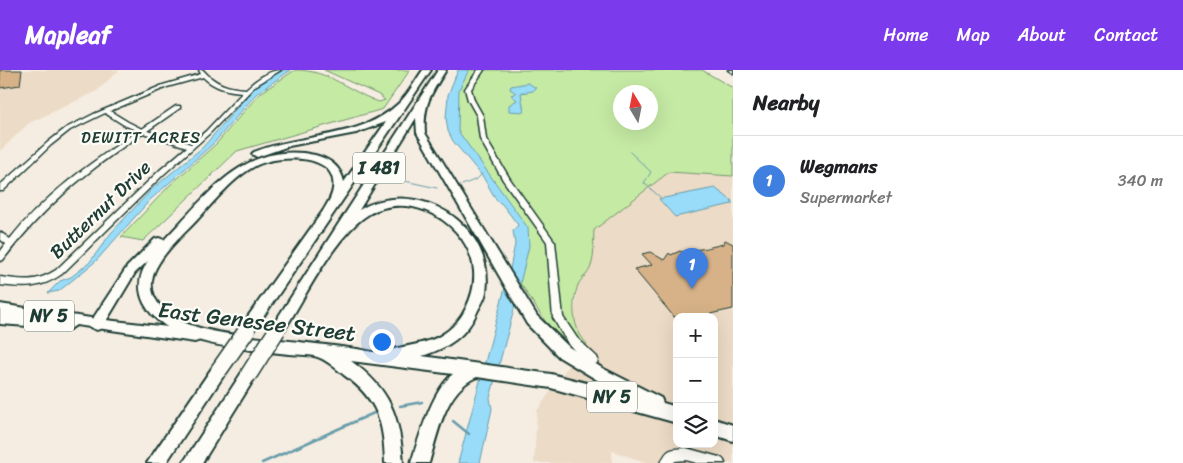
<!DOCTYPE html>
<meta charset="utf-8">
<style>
:root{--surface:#fff;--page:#f2f2f2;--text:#202124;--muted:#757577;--line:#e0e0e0;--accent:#7c3aed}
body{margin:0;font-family:Sriracha,sans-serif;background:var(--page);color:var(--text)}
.controls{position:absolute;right:15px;bottom:15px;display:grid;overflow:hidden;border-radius:10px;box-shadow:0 5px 20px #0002}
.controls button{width:45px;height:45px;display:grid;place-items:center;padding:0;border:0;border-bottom:1px solid var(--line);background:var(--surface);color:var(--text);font:25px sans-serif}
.compass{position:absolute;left:613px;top:15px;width:45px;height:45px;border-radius:50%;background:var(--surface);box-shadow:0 5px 20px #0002;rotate:350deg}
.you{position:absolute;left:381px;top:271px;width:18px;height:18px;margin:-12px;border:4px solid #fff;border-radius:50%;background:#1a73e8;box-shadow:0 0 0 8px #1a73e833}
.badge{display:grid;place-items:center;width:32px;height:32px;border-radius:50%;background:var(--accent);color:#fff;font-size:16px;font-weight:700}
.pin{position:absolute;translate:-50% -41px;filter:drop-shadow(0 1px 2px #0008)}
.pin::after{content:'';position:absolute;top:26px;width:18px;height:15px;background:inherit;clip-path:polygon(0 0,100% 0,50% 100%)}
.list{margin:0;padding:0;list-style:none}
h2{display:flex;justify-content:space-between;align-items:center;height:65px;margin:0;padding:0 20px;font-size:21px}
h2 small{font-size:16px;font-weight:400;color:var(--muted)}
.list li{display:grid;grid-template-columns:32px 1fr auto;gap:15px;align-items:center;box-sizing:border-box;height:90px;padding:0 20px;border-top:1px solid var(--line)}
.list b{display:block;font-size:19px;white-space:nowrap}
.list p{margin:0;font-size:16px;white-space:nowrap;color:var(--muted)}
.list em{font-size:16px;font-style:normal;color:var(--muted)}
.icon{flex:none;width:28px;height:28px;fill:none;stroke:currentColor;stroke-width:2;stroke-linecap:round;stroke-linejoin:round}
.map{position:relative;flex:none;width:733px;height:393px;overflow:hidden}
header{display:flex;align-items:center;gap:30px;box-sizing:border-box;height:70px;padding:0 25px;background:var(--accent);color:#fff}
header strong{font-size:24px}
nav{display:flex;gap:28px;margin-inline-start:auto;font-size:18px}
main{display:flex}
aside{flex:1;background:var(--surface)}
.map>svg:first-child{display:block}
.built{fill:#ecdbc6;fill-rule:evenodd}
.green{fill:#c5eaa4;stroke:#72946c;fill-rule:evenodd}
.water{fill:#98dcfa;stroke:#689cab}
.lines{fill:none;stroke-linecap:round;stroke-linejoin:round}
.stream-far1{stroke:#689cab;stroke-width:1}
.stream{stroke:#689cab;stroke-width:2.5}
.building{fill:#d7b288;stroke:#1f3d34}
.minor-casing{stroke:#1f3d34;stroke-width:3}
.major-casing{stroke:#1f3d34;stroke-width:4}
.highway-casing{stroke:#1f3d34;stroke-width:4}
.minor{fill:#fdfcf7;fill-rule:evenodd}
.major{fill:#fdfcf7;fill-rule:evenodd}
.highway{fill:#fdfcf7;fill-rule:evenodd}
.highway-bridge-far1-casing{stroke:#1f3d34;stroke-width:16;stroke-linecap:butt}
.highway-bridge-casing{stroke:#1f3d34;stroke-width:19;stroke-linecap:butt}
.highway-bridge-far1{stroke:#fdfcf7;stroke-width:12}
.highway-bridge{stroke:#fdfcf7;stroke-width:16}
.labels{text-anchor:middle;stroke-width:4.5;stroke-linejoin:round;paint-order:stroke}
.far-neighbourhood-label{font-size:16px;letter-spacing:1px;fill:#1f3d34;stroke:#fdfcf7}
.shield{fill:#fdfcf7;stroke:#62766e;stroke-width:1}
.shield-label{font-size:18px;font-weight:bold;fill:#1f3d34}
.street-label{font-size:19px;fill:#1f3d34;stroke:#fdfcf7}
.near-street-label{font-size:22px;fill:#1f3d34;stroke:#fdfcf7}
</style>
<header>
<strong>Mapleaf</strong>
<nav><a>Home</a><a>Map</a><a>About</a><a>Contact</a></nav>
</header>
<main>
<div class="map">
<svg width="733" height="393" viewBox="0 0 733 393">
<rect width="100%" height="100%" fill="#f5ede1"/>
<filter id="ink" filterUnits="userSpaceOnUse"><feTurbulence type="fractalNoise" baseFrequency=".02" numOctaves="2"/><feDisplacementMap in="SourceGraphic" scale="10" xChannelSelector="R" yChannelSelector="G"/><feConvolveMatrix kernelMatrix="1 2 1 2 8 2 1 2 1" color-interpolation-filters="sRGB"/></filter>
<g filter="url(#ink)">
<g class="built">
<path d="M0 0H119L97 21 29 53 0 81Z"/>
<path d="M669 102 733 106V393H648L612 381V393H534L537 341 577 283 578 264 574 246 578 213 588 203 593 186 594 160ZM677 247H714V374H677Z"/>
</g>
<g class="green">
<path d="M295 0C330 0 348 21 379 32L385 30 379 25 324 0H410L383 39 237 81 143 171 121 167 170 115 216 74 259 24Z"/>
<path d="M463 0H702L733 18V106L669 102 594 160C593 172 595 185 591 196 589 204 581 208 578 215 571 235 572 258 587 274L577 283 545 251 514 204 520 152 454 62 453 25ZM620 22H650V52H620Z"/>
</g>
<g class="water">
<path d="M282 0H291L257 23 214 73 150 130 96 191 59 221 48 223 60 211 71 207 89 193 111 163 152 119 203 77 256 16Z"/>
<path d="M458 0H469L459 20 458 61 528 158 529 176 513 243 490 328 492 339 480 393H458L510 199 515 174 513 161 518 155 502 134 497 131 483 107 453 71 448 61 446 48 448 25Z"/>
<path d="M528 13 536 18 533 21 521 23 524 42 509 41V35L517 30 511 25 516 23 510 19 511 16Z"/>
<path d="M715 118 732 131V134L675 147 659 129Z"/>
</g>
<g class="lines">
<g class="stream-far1">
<path d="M630 82 651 102 644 113 661 128"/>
<path d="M386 107 437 118"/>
<path d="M462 115 477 109 482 104"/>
</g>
<g class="stream">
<path d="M400 336 422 332"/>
<path d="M453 351 469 364"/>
<path d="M262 393 374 343"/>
</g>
</g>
<g class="building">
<path d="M0 0H22L20 15 0 18Z"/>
<path d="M725 170 733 174V239L696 247H674L634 199 652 195 642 184 650 182 664 190 669 183 671 185 680 181 682 182 707 178 723 174Z"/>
</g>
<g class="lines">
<g class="minor-casing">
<g id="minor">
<path d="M199 0H203C215 14 228 18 246 19 254 11 269 0 281 0L255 16 210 63 164 104 62 204C40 219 25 218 0 215V207C23 210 36 213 56 200L160 100 187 77 143 63C87 101 44 136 3 190L0 191V182L6 174 0 169V162L10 169C44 125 92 92 138 61L124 55 105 43 70 60 51 75 3 121H0V115L47 73 66 58 94 44 163 15 201 4ZM203 7C214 18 227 21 243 22L206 61 191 74 147 61 180 38V36H176L142 59 128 52 110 41 167 17Z"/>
<path d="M478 0H484L471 19 474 30 483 46 486 69 510 109 555 172 563 247 577 268 597 287 598 290 597 293 593 295C576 288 563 266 555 251L553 248 547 172 503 110 480 69 477 46 468 30 465 19Z"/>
<path d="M728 0H733V3Z"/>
<path d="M686 378 719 387 723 389 725 393H697L686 390 675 391 674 393H661C667 378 671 379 686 378Z"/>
</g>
</g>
<g class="major-casing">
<path id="major" d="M0 234 97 249 195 260 200 262 201 266 200 270 195 272 76 255 70 259 0 254Z"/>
</g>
<g class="highway-casing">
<g id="highway">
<path d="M423 0H431L259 253 254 255 249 253 247 249 249 245 323 141C327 134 332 127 333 119 339 82 278 85 257 95 233 107 215 131 197 150 183 165 166 179 156 198 152 206 150 217 154 226 169 262 238 265 271 269 300 272 328 275 357 279 365 280 377 284 386 282 389 282 391 280 394 279 410 275 426 274 440 266 452 259 461 249 466 238 472 226 475 214 474 201 470 154 411 119 369 144 336 164 306 225 285 259L280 261 275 259 273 255 438 0H446C431 23 423 35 425 63L537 246 569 277 602 298 661 328 663 333 677 337V353L551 318 477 307C445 320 438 363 429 393H411C419 368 432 320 453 304L351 291C390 319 400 346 403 393H385C384 353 378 329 344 305 337 299 327 291 320 288 312 284 298 285 289 284 247 279 167 277 144 233 137 218 139 205 148 191L135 203 102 258 97 260 92 258 90 254 92 250 127 197 155 169 159 168 164 170C208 125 244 70 315 85 330 89 341 97 344 112L386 52 356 63 289 76 257 87 252 84 254 82C300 63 360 70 398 34 408 25 415 11 423 0ZM416 48 417 63 527 254 559 287 614 320 551 304 422 286C448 278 467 266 478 240 481 235 485 228 486 222 496 155 416 105 359 140Z"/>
<path d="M219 293 224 295 227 300 224 305 166 393H147L214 295Z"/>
<path d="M249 297 254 299 257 304 254 309 202 393H183L244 299Z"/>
<path d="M714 349 733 355V371L714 365Z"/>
</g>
</g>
<use href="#minor" class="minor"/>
<use href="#major" class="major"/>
<use href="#highway" class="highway"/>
<g class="highway-bridge-far1-casing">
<g id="highway-bridge-far1">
<path d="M246 261 254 249"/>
<path d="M276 261 280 255"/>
</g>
</g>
<g class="highway-bridge-casing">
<g id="highway-bridge">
<path d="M219 300 247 260"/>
<path d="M249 304 277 260"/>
</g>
</g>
<use href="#highway-bridge-far1" class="highway-bridge-far1"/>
<use href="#highway-bridge" class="highway-bridge"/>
</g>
</g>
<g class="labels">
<g class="far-neighbourhood-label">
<text x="141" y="73">DEWITT ACRES</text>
</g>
<g class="shield">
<rect x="353" y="82.5" width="52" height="31" rx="4"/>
<rect x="24" y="230.5" width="50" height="31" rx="4"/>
<rect x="587" y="311.5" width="50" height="31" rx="4"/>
</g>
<g class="shield-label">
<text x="379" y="104">I 481</text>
<text x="49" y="252">NY 5</text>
<text x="612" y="333">NY 5</text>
</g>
<g class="street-label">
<text transform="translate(100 139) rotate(-44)" y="7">Butternut Drive</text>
</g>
<g class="near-street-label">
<text transform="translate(257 251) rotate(7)" y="8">East Genesee Street</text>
</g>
</g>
</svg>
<div class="controls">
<button>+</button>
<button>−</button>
<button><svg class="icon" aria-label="layers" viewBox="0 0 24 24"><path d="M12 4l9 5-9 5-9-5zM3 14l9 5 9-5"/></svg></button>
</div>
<svg class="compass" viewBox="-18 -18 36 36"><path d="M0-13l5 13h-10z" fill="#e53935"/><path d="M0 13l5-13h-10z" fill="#757577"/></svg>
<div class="you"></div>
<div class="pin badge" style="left:692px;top:219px;background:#3f7fe0">1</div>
</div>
<aside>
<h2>Nearby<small></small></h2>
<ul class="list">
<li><span class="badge" style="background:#3f7fe0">1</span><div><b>Wegmans</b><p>Supermarket</p></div><em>340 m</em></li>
</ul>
</aside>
</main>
